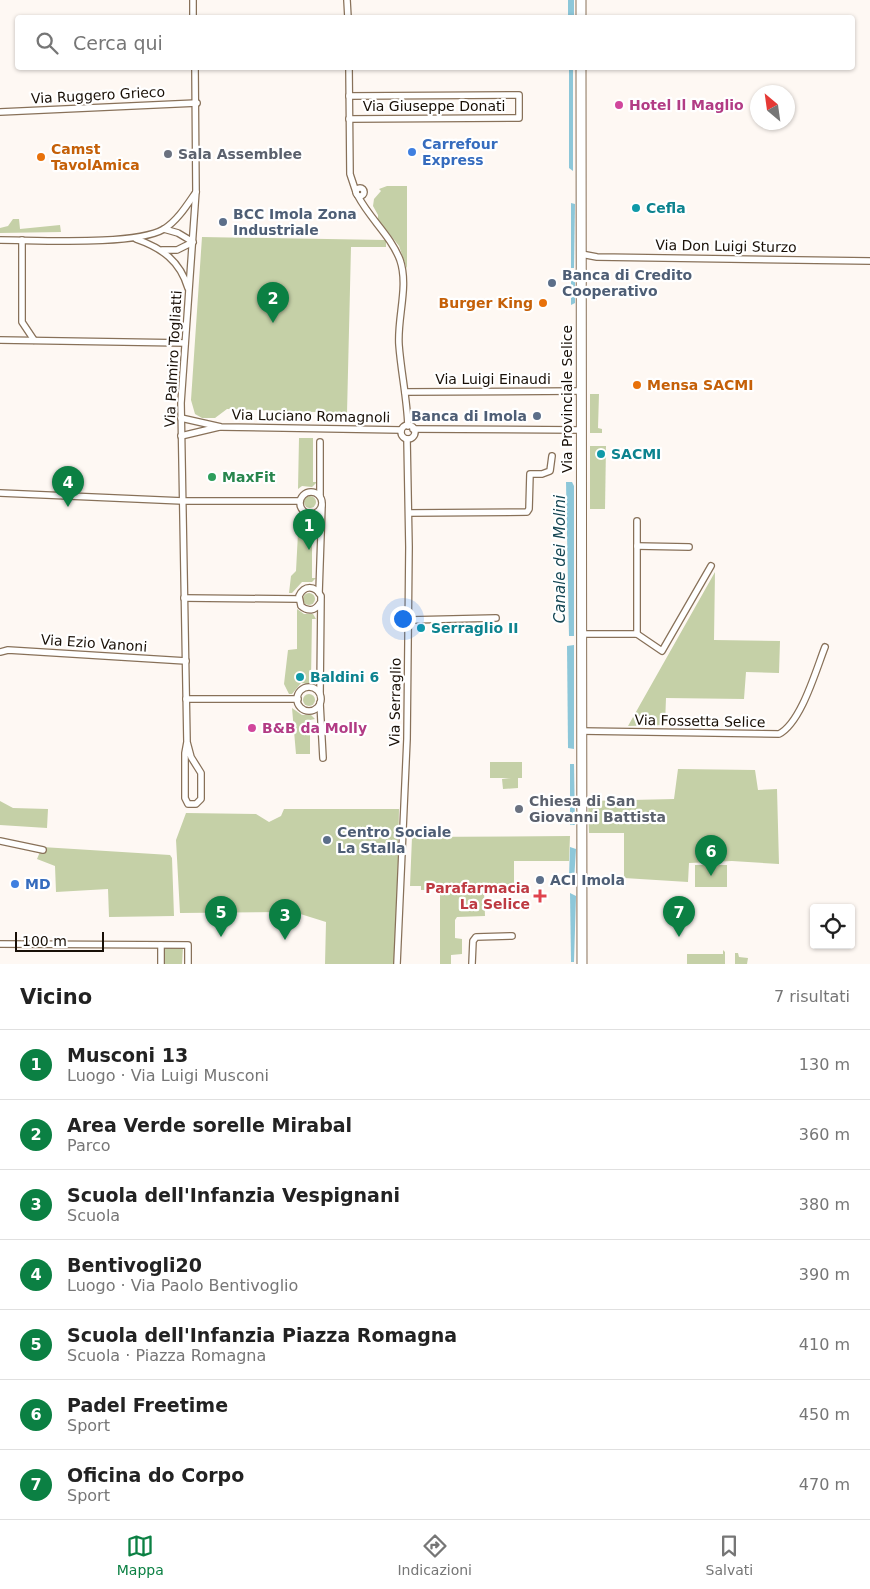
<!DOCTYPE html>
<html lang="it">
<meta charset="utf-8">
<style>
:root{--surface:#fff;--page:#f2f2f2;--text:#222;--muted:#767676;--line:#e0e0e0;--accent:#0b8043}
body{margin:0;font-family:"DejaVu Sans",sans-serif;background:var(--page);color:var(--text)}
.controls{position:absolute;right:15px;bottom:15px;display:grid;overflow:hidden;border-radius:5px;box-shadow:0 1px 4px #0004}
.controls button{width:45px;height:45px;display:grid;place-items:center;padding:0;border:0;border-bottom:1px solid var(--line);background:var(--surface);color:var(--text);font:25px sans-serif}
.compass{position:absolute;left:750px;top:85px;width:45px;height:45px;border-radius:50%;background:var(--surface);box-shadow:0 1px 4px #0004;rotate:331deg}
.scale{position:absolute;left:15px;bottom:12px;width:89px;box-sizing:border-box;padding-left:5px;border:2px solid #180f06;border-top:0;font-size:14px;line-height:18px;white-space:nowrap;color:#180f06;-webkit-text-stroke:4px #fff;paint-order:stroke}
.you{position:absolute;left:402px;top:618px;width:18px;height:18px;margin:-12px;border:4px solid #fff;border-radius:50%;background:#1a73e8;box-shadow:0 0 0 8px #1a73e833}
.badge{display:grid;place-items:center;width:32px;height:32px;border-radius:50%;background:var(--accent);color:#fff;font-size:16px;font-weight:700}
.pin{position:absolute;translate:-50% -41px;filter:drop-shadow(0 1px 2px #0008)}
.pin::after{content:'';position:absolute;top:26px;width:18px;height:15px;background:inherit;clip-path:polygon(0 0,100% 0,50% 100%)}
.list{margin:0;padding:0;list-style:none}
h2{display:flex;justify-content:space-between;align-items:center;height:65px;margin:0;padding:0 20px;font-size:21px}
h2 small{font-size:16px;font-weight:400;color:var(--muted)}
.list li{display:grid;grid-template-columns:32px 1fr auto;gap:15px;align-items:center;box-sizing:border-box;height:70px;padding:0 20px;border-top:1px solid var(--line)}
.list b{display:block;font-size:19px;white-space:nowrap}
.list p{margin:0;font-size:16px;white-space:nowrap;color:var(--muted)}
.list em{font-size:16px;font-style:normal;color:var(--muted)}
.icon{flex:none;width:28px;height:28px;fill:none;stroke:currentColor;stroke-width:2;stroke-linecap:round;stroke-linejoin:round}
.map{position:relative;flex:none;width:870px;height:964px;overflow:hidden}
.search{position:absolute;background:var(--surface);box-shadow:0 1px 4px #0004;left:15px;right:15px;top:15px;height:55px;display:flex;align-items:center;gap:12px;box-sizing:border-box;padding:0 18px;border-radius:5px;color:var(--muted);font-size:19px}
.sheet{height:555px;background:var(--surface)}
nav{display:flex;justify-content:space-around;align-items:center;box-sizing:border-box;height:70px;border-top:1px solid var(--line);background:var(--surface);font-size:14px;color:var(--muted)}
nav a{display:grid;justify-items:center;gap:2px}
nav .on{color:var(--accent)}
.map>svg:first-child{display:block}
.green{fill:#c5d0a7}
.water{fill:#8dc7d9}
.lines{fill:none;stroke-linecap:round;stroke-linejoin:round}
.minor-casing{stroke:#887159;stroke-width:8}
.primary-casing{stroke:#887159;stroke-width:11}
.minor{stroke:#fff;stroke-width:5.5}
.primary{stroke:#fff;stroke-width:9}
.hotel-dot{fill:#d1479c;stroke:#fff;stroke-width:2}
.shop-dot{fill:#3f7fe0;stroke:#fff;stroke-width:2}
.worship-dot{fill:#6b7280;stroke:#fff;stroke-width:2}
.food-dot{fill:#e8710a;stroke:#fff;stroke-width:2}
.culture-dot{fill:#0f9aa8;stroke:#fff;stroke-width:2}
.service-dot{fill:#5c6f8a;stroke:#fff;stroke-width:2}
.leisure-dot{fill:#2e9e5b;stroke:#fff;stroke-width:2}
.health-dot{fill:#e0444e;stroke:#fff;stroke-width:2}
.labels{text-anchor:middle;stroke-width:4.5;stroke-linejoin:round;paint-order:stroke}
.street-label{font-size:14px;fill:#180f06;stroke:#fff}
.hotel-label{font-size:14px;font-weight:bold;fill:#b23c85;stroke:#fff;text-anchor:start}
.shop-label{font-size:14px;font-weight:bold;fill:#366cbe;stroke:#fff;text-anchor:start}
.food-label{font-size:14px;font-weight:bold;fill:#c56008;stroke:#fff;text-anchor:start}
.worship-label{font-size:14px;font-weight:bold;fill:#5b616d;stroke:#fff;text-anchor:start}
.culture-label{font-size:14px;font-weight:bold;fill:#0d838f;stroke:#fff;text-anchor:start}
.service-label{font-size:14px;font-weight:bold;fill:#4e5e75;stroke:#fff;text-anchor:start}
.leisure-label{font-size:14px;font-weight:bold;fill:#27864d;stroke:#fff;text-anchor:start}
.health-label{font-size:14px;font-weight:bold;fill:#be3a42;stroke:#fff;text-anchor:end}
.water-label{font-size:15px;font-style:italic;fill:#144653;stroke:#fff}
</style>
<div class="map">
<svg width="870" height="964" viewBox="0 0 870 964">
<rect width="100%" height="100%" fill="#fef8f3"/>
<g class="green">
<path d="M387 186H407V269L399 246 378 219V215L373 206 374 199 381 191 379 189Z"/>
<path d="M13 219H19L20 229 60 225 61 232 0 233V228L8 226Z"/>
<path d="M202 237 386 240V247H351L347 413 227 409 215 418H202L195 414 191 400Z"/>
<path d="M590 394H599L598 428 602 429V433H590Z"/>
<path d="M299 438H313V482H317L312 487 302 486 298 489Z"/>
<path d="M590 446H606L605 509H590Z"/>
<circle cx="310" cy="502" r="6"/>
<path d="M299 514 305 518H312L317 523H312V578H316L312 582H302L292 593H289L291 576 296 571Z"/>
<path d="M715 572 714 640 780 641 779 673 746 672 744 699 666 698 665 725 628 726Z"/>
<circle cx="309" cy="599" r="6"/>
<path d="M297 609 304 614H313L316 619H312L311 679H315L311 684 301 683 292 694H289L284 684 288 650 297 649Z"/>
<circle cx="309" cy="700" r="6"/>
<path d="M292 708 302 715H311L315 719 310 720V754H296Z"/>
<path d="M490 762H522V778H518V788L503 789 502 779 511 778H490Z"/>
<path d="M678 769 755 770 758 790 777 789 779 864 732 861 689 863 688 882 624 878V833H589L588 801 674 799Z"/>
<path d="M0 801 13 808 48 809 47 828 0 825Z"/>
<path d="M284 809H399L396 964H325L326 922 294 912 180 913 176 840 186 813 256 814 269 822 281 816Z"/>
<path d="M570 836 569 861H514V891H484L485 916 457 917 455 920V938L462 939V954L451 955V964H440V890H421V886H410L412 837Z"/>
<path d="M42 847 170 855 172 858 174 916 109 917 108 889 56 892 55 866 37 859Z"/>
<rect x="695" y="865" width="32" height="22"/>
<path d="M163 947H183L182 964H163Z"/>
<path d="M723 950 725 952V964H687V954H723Z"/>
<path d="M735 953H738L739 957 748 958 747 964H735Z"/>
</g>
<g class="water">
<rect x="568" y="0" width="6" height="17"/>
<path d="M569 69H573V171L569 168Z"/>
<path d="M571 203 575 204 574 268H571Z"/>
<path d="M571 278H575V303L571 305Z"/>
<path d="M566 482H572L574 486V636H569Z"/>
<path d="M574 645V749L568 748 567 646Z"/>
<path d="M570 764H574L575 825H570Z"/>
<path d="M570 847 576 849 574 881 569 877Z"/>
<path d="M570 893 576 896 574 962H571Z"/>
</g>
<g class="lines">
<g class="minor-casing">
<g id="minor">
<path d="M193 0V18"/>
<path d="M347 0 348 18"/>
<path d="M349 68 350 174 356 192"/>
<path d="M349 96 519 95V118L349 119"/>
<path d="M0 112 197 103"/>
<circle cx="360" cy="192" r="4"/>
<path d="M358 196C370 219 391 236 400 260 409 286 397 318 399 345 401 372 407 398 408 426"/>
<path d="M136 239C162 248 180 261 188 288"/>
<path d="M0 240C37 240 135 246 164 229 178 220 187 205 196 192"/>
<path d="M22 240V322L34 340"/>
<path d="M162 250H177L193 242 178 233 164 229"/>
<path d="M581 254 597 257 870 261"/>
<path d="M0 340 185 343"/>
<path d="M405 392 581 391"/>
<path d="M181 418 221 427 401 430"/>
<circle cx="408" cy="432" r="7"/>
<path d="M413 429 581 430"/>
<path d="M181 436 219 427"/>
<path d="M320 442V496"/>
<circle cx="311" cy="503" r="11"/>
<path d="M0 493 183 501H299"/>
<path d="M409 513 527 512 529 509 530 474H542L550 471 552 456"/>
<path d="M637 546 689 547"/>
<path d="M319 593 322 505"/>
<path d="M184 598 298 599"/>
<path d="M409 620 496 618"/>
<path d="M581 634H637L662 651 711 566"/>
<path d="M637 634V521"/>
<path d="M0 652 8 650 186 661"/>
<circle cx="309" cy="699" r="12"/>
<path d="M320 693 321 596C315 585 304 585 299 596L301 606C308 612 315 611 320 603"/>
<path d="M186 699H298"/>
<path d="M320 703 323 758"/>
<path d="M581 731 779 734C801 723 816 670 825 647"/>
<path d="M187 742 185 753V798L188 804H196L201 799V773L191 757 187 742 181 403 196 191 195 68"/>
<path d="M0 841 43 850"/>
<path d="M0 944 188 945V964"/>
<path d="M161 964V945"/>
<path d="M397 964 407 739 409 547 407 439"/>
<path d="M472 964 473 941 476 937 512 936"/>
</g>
</g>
<g class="primary-casing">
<g id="primary">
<path d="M581 18V0"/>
<path d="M581 68 582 964"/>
</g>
</g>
<use href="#minor" class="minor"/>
<use href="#primary" class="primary"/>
</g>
<g class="hotel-dot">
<circle cx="619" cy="105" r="5"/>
<circle cx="252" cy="728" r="5"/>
</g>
<g class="shop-dot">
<circle cx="412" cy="152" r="5"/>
<circle cx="15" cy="884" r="5"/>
</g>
<g class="worship-dot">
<circle cx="168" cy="154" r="5"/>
<circle cx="519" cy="809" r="5"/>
</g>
<g class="food-dot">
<circle cx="41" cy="157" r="5"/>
<circle cx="543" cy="303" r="5"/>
<circle cx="637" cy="385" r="5"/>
</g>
<g class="culture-dot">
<circle cx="636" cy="208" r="5"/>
<circle cx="601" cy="454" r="5"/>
<circle cx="421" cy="628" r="5"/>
<circle cx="300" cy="677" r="5"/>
</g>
<g class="service-dot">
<circle cx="223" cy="222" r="5"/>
<circle cx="552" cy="283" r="5"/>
<circle cx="537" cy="416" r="5"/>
<circle cx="327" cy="840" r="5"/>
<circle cx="540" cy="880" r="5"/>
</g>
<circle class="leisure-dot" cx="212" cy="477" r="5"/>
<path class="health-dot" d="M537.5 888.5h5v5h5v5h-5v5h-5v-5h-5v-5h5z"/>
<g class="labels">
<g class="street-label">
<text transform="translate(98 95) rotate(-3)" y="5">Via Ruggero Grieco</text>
<text x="434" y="111">Via Giuseppe Donati</text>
<text transform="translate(726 246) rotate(1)" y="5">Via Don Luigi Sturzo</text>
<text transform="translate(173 359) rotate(-87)" y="5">Via Palmiro Togliatti</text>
<text x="493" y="384">Via Luigi Einaudi</text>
<text transform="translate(567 399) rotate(-90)" y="5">Via Provinciale Selice</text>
<text transform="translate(311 416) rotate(1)" y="5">Via Luciano Romagnoli</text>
<text transform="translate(94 643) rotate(4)" y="5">Via Ezio Vanoni</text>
<text transform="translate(395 702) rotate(-89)" y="5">Via Serraglio</text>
<text transform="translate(700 721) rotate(1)" y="5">Via Fossetta Selice</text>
</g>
<g class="hotel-label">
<text x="629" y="110">Hotel Il Maglio</text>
<text x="262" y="733">B&amp;B da Molly</text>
</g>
<g class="shop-label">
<text x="422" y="149">Carrefour<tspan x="422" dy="16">Express</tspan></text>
<text x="25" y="889">MD</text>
</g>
<g class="food-label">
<text x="51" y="154">Camst<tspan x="51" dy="16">TavolAmica</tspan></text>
<text x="533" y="308" text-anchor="end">Burger King</text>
<text x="647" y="390">Mensa SACMI</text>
</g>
<g class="worship-label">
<text x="178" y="159">Sala Assemblee</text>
<text x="529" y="806">Chiesa di San<tspan x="529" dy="16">Giovanni Battista</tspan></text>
</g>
<g class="culture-label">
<text x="646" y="213">Cefla</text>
<text x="611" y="459">SACMI</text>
<text x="431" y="633">Serraglio II</text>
<text x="310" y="682">Baldini 6</text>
</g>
<g class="service-label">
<text x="233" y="219">BCC Imola Zona<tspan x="233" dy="16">Industriale</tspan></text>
<text x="562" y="280">Banca di Credito<tspan x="562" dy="16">Cooperativo</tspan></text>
<text x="527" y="421" text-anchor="end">Banca di Imola</text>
<text x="337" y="837">Centro Sociale<tspan x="337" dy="16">La Stalla</tspan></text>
<text x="550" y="885">ACI Imola</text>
</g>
<g class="leisure-label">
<text x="222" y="482">MaxFit</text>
</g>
<g class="health-label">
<text x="530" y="893">Parafarmacia<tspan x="530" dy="16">La Selice</tspan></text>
</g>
<g class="water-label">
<text transform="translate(560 559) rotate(-90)" y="5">Canale dei Molini</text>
</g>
</g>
</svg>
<div class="controls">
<button><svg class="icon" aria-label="locate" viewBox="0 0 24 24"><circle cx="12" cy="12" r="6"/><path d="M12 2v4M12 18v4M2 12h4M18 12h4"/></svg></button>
</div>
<svg class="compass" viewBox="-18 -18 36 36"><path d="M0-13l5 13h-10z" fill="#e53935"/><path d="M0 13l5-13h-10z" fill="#767676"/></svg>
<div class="scale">100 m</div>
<div class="you"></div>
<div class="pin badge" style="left:309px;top:550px">1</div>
<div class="pin badge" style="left:273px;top:323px">2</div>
<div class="pin badge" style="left:285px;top:940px">3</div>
<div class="pin badge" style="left:68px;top:507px">4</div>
<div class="pin badge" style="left:221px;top:937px">5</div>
<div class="pin badge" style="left:711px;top:876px">6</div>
<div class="pin badge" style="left:679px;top:937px">7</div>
<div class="search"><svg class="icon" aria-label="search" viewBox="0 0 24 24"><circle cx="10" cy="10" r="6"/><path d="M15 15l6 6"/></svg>Cerca qui</div>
</div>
<section class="sheet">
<h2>Vicino<small>7 risultati</small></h2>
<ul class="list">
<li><span class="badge">1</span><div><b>Musconi 13</b><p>Luogo · Via Luigi Musconi</p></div><em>130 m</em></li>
<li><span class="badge">2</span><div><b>Area Verde sorelle Mirabal</b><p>Parco</p></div><em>360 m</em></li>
<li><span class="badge">3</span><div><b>Scuola dell'Infanzia Vespignani</b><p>Scuola</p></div><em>380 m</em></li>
<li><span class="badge">4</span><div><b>Bentivogli20</b><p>Luogo · Via Paolo Bentivoglio</p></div><em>390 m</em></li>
<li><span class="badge">5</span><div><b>Scuola dell'Infanzia Piazza Romagna</b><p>Scuola · Piazza Romagna</p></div><em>410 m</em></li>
<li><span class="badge">6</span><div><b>Padel Freetime</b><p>Sport</p></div><em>450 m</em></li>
<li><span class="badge">7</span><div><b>Oficina do Corpo</b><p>Sport</p></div><em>470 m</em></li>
</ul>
</section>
<nav>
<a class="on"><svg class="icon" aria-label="map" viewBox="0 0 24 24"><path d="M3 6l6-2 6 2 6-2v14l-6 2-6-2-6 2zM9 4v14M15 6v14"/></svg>Mappa</a>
<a><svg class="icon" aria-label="directions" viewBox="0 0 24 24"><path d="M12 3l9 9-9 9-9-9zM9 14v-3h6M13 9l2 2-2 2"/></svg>Indicazioni</a>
<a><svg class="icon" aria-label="saved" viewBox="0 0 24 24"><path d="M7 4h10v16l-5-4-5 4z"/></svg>Salvati</a>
</nav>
